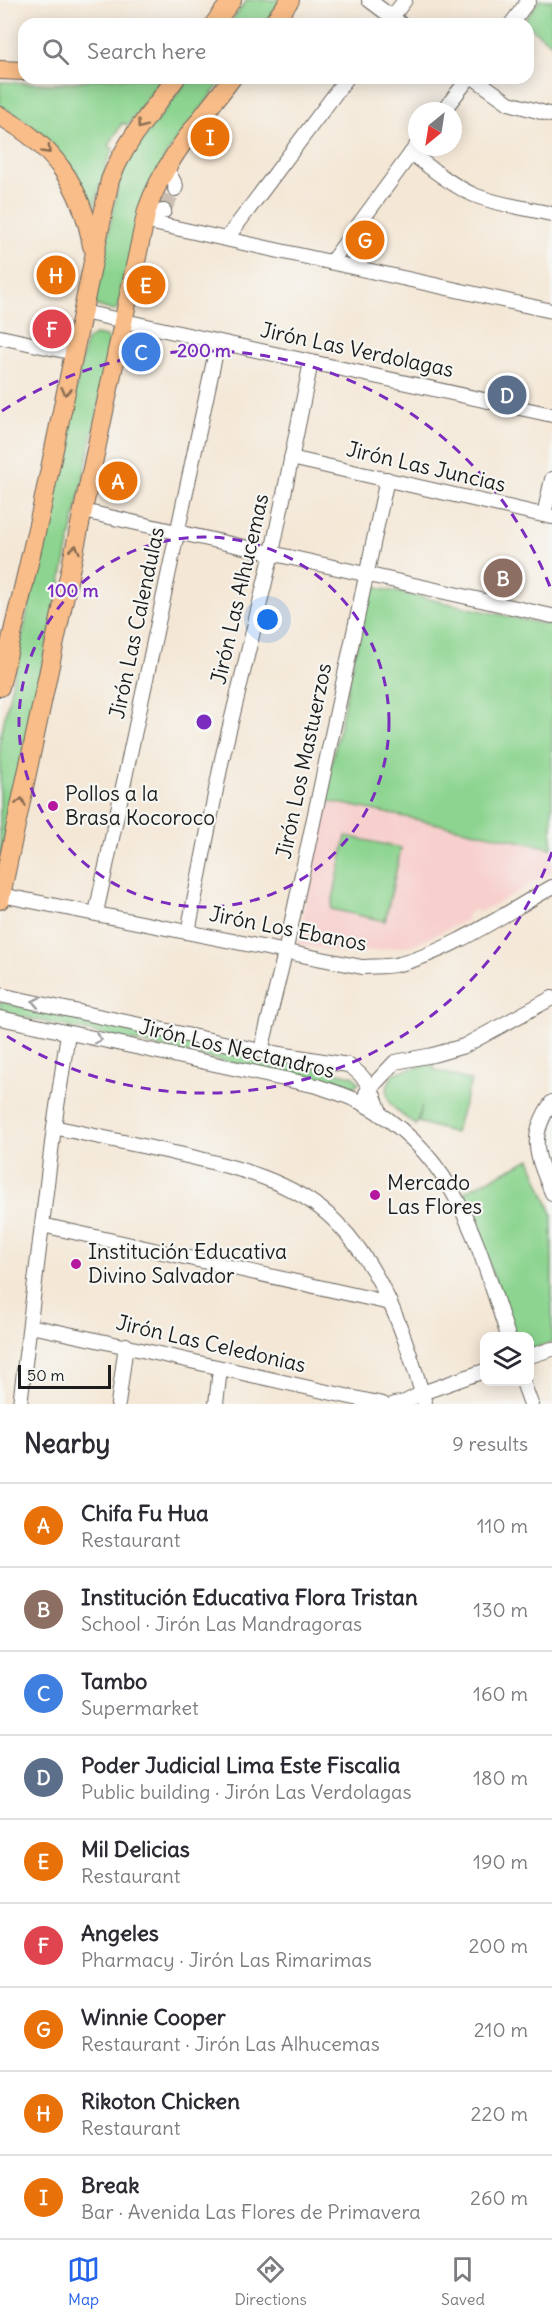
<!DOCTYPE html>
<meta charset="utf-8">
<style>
:root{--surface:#fff;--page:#f2f2f3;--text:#2b2b33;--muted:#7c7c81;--line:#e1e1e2;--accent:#2563eb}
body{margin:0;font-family:Delius,sans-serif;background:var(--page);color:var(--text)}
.controls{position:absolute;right:18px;bottom:18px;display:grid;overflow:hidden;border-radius:12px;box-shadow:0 3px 15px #0003}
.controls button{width:54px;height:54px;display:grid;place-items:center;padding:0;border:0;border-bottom:2px solid var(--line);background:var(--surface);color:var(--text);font:30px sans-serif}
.compass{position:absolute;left:408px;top:102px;width:54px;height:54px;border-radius:50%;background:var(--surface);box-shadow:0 3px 15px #0003;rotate:210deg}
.scale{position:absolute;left:18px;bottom:15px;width:93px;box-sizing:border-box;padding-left:6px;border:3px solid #1c1c1c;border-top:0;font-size:16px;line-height:21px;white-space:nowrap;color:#1c1c1c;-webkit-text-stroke:4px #f6f6f2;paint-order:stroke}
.you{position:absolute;left:268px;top:620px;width:21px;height:21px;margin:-15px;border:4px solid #fff;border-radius:50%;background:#1a73e8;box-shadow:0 0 0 9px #1a73e833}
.badge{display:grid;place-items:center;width:39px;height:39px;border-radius:50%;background:var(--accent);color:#fff;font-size:20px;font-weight:700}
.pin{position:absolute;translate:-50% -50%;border:3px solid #fff;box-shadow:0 2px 6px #0006}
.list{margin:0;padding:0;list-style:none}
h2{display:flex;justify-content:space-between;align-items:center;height:78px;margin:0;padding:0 24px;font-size:26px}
h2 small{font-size:20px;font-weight:400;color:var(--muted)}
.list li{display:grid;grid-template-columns:39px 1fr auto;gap:18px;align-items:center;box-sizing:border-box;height:84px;padding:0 24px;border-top:2px solid var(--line)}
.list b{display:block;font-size:22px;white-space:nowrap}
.list p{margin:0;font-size:20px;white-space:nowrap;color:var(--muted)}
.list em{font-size:20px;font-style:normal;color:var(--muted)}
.icon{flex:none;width:33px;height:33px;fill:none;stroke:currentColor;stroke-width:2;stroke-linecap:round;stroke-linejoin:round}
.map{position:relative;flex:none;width:552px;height:1404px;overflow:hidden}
.search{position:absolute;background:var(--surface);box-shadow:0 3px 15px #0003;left:18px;right:18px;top:18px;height:66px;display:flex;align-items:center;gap:15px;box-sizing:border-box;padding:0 21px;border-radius:18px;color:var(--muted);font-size:22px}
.sheet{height:834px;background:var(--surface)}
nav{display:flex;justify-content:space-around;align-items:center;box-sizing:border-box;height:84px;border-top:2px solid var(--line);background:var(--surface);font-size:16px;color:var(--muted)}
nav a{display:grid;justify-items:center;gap:3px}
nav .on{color:var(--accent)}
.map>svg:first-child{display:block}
.built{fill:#f7d0ce}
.green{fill:#8cd48f;stroke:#547856;stroke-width:1.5}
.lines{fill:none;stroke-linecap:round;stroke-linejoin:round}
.minor-tunnel{stroke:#c9beb1;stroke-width:14;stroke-dasharray:14 7;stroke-linecap:butt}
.minor-casing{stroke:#68635d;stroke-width:16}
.major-casing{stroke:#68635d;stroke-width:20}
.minor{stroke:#fff;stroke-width:14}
.major{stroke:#f8bd88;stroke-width:18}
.oneway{stroke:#8a6c52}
.oneway2{stroke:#999}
.ring{fill:none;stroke:#7b2cbf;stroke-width:3;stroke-dasharray:10 8}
.poi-dot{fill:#b5179e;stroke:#f6f6f2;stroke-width:2}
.labels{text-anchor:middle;stroke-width:4.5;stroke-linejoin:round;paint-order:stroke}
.street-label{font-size:21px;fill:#1c1c1c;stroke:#f6f6f2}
.poi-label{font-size:21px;fill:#1c1c1c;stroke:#f6f6f2;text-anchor:start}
.centre{fill:#7b2cbf;stroke:#f6f6f2;stroke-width:3}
.ring-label{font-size:18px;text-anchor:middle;font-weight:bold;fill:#7b2cbf;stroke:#f6f6f2;stroke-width:4.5;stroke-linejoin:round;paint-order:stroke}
</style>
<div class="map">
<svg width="552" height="1404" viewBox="0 0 552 1404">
<rect width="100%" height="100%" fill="#f6f6f2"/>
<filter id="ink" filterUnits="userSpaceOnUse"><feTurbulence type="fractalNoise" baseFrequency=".0167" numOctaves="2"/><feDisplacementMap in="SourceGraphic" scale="12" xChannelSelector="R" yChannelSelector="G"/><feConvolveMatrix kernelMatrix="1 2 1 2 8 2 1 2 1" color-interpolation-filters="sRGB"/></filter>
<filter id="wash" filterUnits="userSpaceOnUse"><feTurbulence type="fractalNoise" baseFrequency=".008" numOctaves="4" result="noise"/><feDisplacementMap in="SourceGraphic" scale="24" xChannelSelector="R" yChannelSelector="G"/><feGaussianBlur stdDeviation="1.35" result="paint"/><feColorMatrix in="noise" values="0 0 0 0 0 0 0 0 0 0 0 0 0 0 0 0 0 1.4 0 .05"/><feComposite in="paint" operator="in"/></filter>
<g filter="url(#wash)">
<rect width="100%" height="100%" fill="#f4e7d6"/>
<path class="built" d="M327 801 552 848V872L480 912 475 910 468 914 467 920 413 945 349 954 297 944Z"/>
<g class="green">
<path d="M247 0H282L264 24H229Z"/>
<path d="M540 0H552V44L523 22Z"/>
<path d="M103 78H162L128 125 122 123 109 146 113 149 106 165 93 211C70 162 49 130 0 106V82L57 84Z"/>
<path d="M189 78H224L165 156 118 308 113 311 98 306 94 302 119 181 130 157Z"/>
<path d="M95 335 106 337 112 345 0 864V739L86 341Z"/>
<path d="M369 586 552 626V848L324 800Z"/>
<path d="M346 836 401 848 385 921 331 909Z"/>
<path d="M0 1002 353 1076 359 1082 354 1087 348 1089 0 1012Z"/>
<path d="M434 1063 433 1069 471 1081 455 1133 418 1122 422 1106 416 1125C396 1111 376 1099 394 1073Z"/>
<path d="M530 1159 552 1214V1342L530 1350V1336H514L464 1192Z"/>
</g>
</g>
<g filter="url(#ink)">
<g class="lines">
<path class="minor-tunnel" d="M165 209 175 189"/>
<g class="minor-casing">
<g id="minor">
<path d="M369 0 401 24"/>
<path d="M387 24 405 0"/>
<path d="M511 24 529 0"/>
<path d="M474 78 509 103 552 115"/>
<path d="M443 111 469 78"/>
<path d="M411 153C431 168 451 185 474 195 498 205 526 208 552 214"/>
<path d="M166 167 176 186 175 189"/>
<path d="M146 214 164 211"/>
<path d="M144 221 552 311"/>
<path d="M227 238 347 78"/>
<path d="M332 261 417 145"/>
<path d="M83 312 552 415"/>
<path d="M0 337 74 353"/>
<path d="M291 458 552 517"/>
<path d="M83 511 552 616"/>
<path d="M544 515 552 479"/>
<path d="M1 895 362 967C373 966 384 967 395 965 446 954 506 913 552 887"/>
<path d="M96 913 218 342"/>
<path d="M188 932 222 759 272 553 311 362"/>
<path d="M0 995 261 1051 348 1065C368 1077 374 1094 381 1115"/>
<path d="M0 1018 317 1086C331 1091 346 1095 360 1102 456 1152 477 1242 508 1336"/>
<path d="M261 1051 285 953 387 479"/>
<path d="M366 1093 395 1062 433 1055 464 1046 552 998"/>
<path d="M552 1102C527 1138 537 1156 552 1193"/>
<path d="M54 1127C89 1135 125 1142 161 1150 221 1164 290 1176 336 1222 384 1270 407 1340 425 1404"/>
<path d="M42 1225 390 1303"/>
<path d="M30 1326C148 1350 265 1379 383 1404"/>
<path d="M530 1356 552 1349"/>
<path d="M523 1382 531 1404"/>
<path d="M20 1404 54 1127 68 1033"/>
<path d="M118 1404 126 1345"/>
<path d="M216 1404 220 1369"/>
<path d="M394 1404 405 1402 422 1393 484 1371"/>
</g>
</g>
<g class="major-casing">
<g id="major">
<path d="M214 24 232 0"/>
<path d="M272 24 290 0"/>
<path d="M0 70 24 71"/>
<path d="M0 116C53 145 82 186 92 246"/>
<path d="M0 687 42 507 110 180C125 142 152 111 176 78"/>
<path d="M0 900 147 210C164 160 201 120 232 78"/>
</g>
</g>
<use href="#minor" class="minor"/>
<use href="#major" class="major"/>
</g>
<defs><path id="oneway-chevron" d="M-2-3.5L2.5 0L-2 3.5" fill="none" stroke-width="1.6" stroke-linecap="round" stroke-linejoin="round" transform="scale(1.5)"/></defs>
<g class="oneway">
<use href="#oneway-chevron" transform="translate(141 125) rotate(126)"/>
<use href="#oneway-chevron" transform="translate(47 150) rotate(46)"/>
<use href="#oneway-chevron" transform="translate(66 391) rotate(102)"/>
<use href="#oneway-chevron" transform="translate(75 549) rotate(-78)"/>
<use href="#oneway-chevron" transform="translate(21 802) rotate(-78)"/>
</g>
<g class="oneway2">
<use href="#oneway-chevron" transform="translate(36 1002) rotate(-168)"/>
<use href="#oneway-chevron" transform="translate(98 1039) rotate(12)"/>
</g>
</g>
<g class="ring">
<circle cx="204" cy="722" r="185"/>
<path d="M552 852A371 371 0 0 1 2 1033M2 411A371 371 0 0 1 552 592"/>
</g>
<g class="poi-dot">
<circle cx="53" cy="806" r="6"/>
<circle cx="375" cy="1195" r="6"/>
<circle cx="76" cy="1264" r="6"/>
</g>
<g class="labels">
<g class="street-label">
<text transform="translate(357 350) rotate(12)" y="7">Jirón Las Verdolagas</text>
<text transform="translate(426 467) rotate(13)" y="7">Jirón Las Juncias</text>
<text transform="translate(240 589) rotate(-77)" y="7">Jirón Las Alhucemas</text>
<text transform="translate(137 623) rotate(-78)" y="7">Jirón Las Calendulas</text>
<text transform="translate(304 761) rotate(-78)" y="7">Jirón Los Mastuerzos</text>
<text transform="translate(288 929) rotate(11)" y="7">Jirón Los Ebanos</text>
<text transform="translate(237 1049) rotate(13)" y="7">Jirón Los Nectandros</text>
<text transform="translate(211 1344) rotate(13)" y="7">Jirón Las Celedonias</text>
</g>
<g class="poi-label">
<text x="65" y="801">Pollos a la<tspan x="65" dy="24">Brasa Kocoroco</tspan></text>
<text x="387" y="1190">Mercado<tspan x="387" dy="24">Las Flores</tspan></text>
<text x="88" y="1259">Institución Educativa<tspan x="88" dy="24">Divino Salvador</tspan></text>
</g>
</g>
<circle cx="204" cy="722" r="9" class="centre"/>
<g class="ring-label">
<text x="204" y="357">200 m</text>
<text x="73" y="597">100 m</text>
</g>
</svg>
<div class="controls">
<button><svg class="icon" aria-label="layers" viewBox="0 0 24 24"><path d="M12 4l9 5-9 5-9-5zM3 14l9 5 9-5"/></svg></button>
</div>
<svg class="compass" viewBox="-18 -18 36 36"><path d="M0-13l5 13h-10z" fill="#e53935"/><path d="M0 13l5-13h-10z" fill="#7c7c81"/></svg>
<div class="scale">50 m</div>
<div class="you"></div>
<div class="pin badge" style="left:118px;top:481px;background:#e8710a">A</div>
<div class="pin badge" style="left:503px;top:578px;background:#8d6e63">B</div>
<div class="pin badge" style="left:141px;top:352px;background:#3f7fe0">C</div>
<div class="pin badge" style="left:507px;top:395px;background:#5c6f8a">D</div>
<div class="pin badge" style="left:146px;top:285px;background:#e8710a">E</div>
<div class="pin badge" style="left:52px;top:329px;background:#e0444e">F</div>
<div class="pin badge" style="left:365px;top:240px;background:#e8710a">G</div>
<div class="pin badge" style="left:56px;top:275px;background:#e8710a">H</div>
<div class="pin badge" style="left:210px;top:137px;background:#e8710a">I</div>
<div class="search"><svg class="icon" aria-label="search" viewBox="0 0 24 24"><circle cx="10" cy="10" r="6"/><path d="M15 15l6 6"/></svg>Search here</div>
</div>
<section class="sheet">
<h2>Nearby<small>9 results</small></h2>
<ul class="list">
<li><span class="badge" style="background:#e8710a">A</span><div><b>Chifa Fu Hua</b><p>Restaurant</p></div><em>110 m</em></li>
<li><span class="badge" style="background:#8d6e63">B</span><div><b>Institución Educativa Flora Tristan</b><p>School · Jirón Las Mandragoras</p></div><em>130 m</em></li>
<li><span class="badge" style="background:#3f7fe0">C</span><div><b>Tambo</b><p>Supermarket</p></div><em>160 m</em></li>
<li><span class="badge" style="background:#5c6f8a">D</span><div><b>Poder Judicial Lima Este Fiscalia</b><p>Public building · Jirón Las Verdolagas</p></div><em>180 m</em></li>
<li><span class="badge" style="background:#e8710a">E</span><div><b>Mil Delicias</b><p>Restaurant</p></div><em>190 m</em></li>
<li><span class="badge" style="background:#e0444e">F</span><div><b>Angeles</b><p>Pharmacy · Jirón Las Rimarimas</p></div><em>200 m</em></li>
<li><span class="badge" style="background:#e8710a">G</span><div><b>Winnie Cooper</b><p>Restaurant · Jirón Las Alhucemas</p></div><em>210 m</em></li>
<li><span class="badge" style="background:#e8710a">H</span><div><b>Rikoton Chicken</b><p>Restaurant</p></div><em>220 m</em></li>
<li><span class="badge" style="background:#e8710a">I</span><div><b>Break</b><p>Bar · Avenida Las Flores de Primavera</p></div><em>260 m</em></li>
</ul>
</section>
<nav>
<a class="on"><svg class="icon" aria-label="map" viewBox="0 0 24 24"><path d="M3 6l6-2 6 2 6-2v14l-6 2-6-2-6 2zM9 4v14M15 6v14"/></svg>Map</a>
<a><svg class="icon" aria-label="directions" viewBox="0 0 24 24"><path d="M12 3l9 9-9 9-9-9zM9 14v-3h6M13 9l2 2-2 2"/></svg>Directions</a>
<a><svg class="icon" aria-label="saved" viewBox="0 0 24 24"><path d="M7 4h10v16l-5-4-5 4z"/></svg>Saved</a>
</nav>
